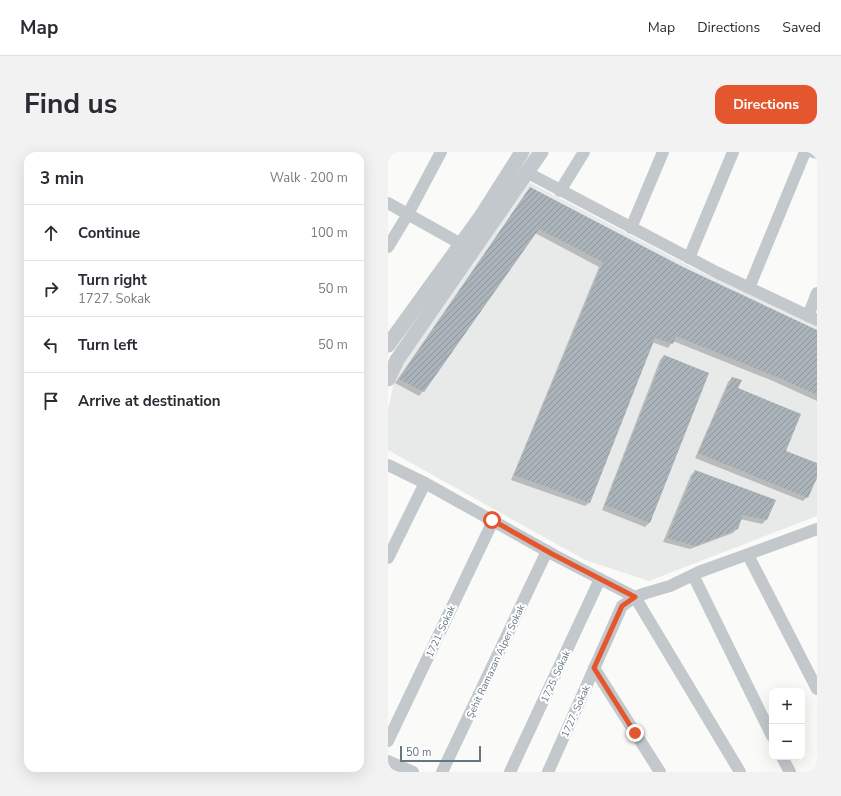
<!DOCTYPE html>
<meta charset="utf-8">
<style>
:root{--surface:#fff;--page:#f2f2f3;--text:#2b2b33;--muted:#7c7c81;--line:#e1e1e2;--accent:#e4572e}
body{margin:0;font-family:"Nunito Sans",sans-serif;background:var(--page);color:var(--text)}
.controls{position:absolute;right:12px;bottom:12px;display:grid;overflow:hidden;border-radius:8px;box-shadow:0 4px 16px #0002}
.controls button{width:36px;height:36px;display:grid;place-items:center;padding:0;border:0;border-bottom:1px solid var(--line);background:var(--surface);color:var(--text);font:20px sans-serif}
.scale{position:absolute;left:12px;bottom:10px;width:81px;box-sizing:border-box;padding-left:4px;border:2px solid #657683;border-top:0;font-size:11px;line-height:14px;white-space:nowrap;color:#657683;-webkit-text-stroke:3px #fff;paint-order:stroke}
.stop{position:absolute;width:12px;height:12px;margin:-9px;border:3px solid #e4572e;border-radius:50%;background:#fff}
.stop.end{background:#e4572e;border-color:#fff;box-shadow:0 1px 4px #0008}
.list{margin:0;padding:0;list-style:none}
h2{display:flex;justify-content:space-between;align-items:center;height:52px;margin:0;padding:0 16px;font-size:17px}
h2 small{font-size:13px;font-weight:400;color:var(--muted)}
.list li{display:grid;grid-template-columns:26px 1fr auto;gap:12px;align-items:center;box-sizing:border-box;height:56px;padding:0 16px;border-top:1px solid var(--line)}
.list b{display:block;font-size:15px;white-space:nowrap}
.list p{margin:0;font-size:13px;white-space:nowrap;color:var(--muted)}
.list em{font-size:13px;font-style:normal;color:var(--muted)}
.icon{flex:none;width:22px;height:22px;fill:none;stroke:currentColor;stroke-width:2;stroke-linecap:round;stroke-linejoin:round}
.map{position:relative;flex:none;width:429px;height:620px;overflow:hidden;border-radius:12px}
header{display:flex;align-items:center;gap:24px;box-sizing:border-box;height:56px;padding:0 20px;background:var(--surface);border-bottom:1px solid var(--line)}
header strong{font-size:19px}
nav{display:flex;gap:22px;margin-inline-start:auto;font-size:14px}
.intro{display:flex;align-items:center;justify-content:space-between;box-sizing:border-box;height:96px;padding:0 24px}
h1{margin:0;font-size:28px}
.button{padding:10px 18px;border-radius:12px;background:var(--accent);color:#fff;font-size:14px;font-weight:700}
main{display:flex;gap:24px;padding:0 24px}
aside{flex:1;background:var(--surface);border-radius:12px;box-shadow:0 4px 16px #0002}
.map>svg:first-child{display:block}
.built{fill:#e8e9e9}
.shadow{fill:#0003}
.building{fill:url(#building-hatch)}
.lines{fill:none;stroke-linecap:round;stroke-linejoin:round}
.minor{stroke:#c3c8cc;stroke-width:12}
.tertiary{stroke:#c3c8cc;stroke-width:15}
.route{stroke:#e4572e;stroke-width:5}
.labels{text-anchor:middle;stroke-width:4;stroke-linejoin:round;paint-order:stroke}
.street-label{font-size:10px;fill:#657683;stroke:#fff}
</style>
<header>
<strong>Map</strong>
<nav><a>Map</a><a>Directions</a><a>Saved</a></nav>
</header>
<div class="intro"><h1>Find us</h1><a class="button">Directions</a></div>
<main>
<aside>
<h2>3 min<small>Walk · 200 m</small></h2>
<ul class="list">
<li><svg class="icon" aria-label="ahead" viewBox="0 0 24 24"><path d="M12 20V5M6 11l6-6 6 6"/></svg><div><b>Continue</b></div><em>100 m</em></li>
<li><svg class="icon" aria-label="right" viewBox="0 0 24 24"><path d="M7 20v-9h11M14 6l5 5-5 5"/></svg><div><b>Turn right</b><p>1727. Sokak</p></div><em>50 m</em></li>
<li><svg class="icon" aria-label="left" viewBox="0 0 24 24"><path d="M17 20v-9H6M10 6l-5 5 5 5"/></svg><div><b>Turn left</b></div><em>50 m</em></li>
<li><svg class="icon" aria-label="arrive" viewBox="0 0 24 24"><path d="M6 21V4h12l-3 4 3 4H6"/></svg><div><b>Arrive at destination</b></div></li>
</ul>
</aside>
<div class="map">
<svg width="429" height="620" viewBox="0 0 429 620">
<defs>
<pattern id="building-hatch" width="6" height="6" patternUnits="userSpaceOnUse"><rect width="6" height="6" fill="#aab3b9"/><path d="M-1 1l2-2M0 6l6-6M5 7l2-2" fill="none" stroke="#8e969c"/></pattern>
</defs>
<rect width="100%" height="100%" fill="#fafaf8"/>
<path class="built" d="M141 30 311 119 429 172V364L261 429 197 408 0 298V257L8 222Z"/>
<g class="shadow">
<path d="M142 37 295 116 429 179V249L385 229 285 189 280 196 264 190 202 350 197 354 123 328 211 115 147 81 35 239 31 244 7 231 138 41Z"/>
<path d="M276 204 261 371 257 375 214 358 272 208Z"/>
<path d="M344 226 349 237 397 299 429 312V323L419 345 415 349 307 306 340 230Z"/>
<path d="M307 319 378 368 374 372 352 367 349 376 345 381 302 397 275 390 303 323Z"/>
</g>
<g class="building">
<path d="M142 35 295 115 429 178V243L389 225 288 184 285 192 267 186 202 351 126 323 215 110 151 77 36 240 11 227Z"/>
<path d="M276 203 321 221 262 371 217 353Z"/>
<path d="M344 225 354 228 350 236 413 262 398 299 429 311V326L420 346 310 301Z"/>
<path d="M307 318 388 348 379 368 355 363 350 377 307 394 279 386Z"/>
</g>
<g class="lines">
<g class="minor">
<path d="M425 0 429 1"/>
<path d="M140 21 328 120 429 168"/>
<path d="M172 39 196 0"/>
<path d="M0 51 73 92"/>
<path d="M243 76 275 0"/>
<path d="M0 95 20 62 53 0"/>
<path d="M301 106 345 0"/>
<path d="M361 136 417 0"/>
<path d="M420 164 429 141"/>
<path d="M0 313 37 331 166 403 247 445 352 620"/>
<path d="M360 403 429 537"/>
<path d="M0 406 37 331"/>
<path d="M305 423 384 584"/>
<path d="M206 516 272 620"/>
<path d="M0 589 105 369"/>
<path d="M394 605 402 620"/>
<path d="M0 609 25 620"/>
<path d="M54 620 159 399"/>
<path d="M122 620 212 427"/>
<path d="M160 620 234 454 247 445 258 441 282 434 311 420 429 377"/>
</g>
<g class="tertiary">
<path d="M0 193 92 66 134 0"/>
<path d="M0 227 9 208 153 0"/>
</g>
</g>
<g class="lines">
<path class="route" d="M104 368 166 403 247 445 234 454 206 516 247 581"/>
</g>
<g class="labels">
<g class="street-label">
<text transform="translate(52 479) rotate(-65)" y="4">1721. Sokak</text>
<text transform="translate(107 509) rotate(-65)" y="4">Şehit Ramazan Alper Sokak</text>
<text transform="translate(167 524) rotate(-65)" y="4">1725. Sokak</text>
<text transform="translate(187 559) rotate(-66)" y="4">1727. Sokak</text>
</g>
</g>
</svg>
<div class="controls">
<button>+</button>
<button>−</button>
</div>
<div class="scale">50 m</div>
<div class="stop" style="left:104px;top:368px"></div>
<div class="stop end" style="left:247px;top:581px"></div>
</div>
</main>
